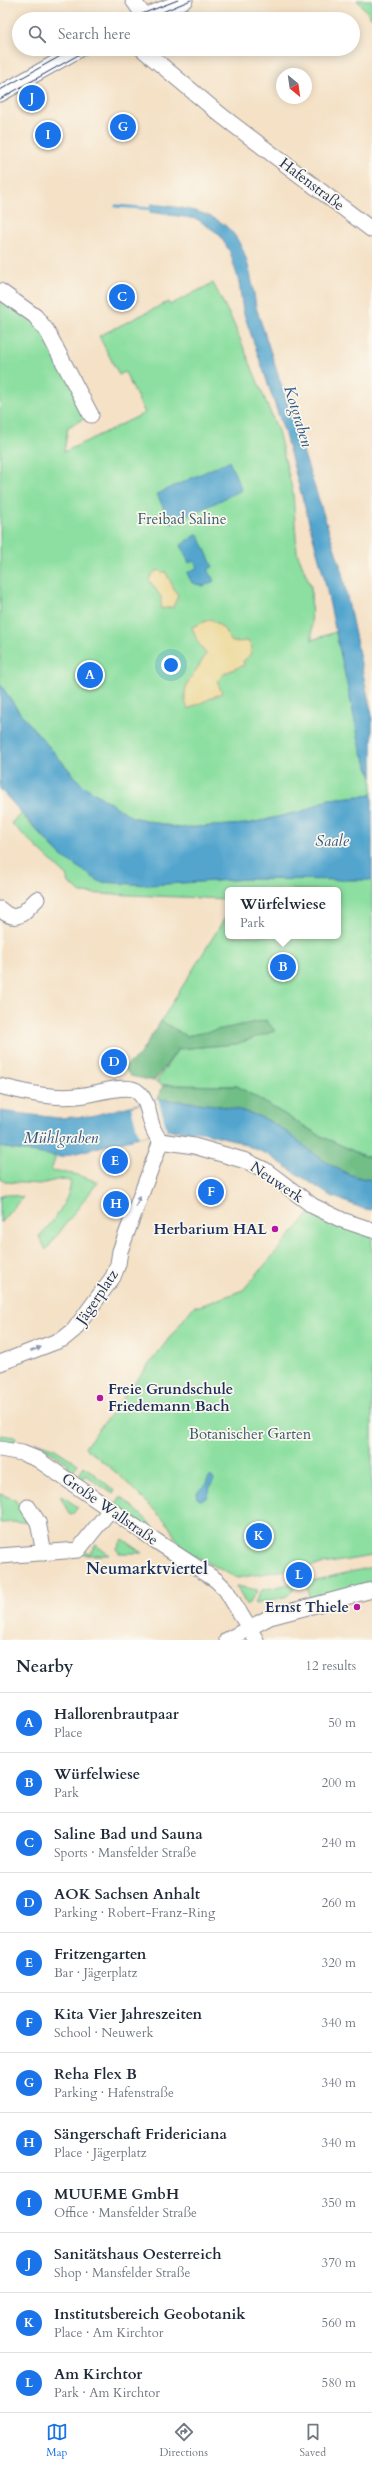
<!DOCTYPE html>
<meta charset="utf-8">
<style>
:root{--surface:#fff;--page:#f6f6f7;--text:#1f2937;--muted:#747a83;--line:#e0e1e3;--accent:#1a73e8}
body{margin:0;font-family:Cardo,serif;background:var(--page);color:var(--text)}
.compass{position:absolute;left:276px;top:68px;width:36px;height:36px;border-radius:50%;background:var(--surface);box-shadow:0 2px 10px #0003;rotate:151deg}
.you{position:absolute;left:171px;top:665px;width:14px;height:14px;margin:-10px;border:3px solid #fff;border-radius:50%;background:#1a73e8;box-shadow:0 0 0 6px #1a73e833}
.badge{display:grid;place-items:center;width:26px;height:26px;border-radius:50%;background:var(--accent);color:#fff;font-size:13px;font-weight:700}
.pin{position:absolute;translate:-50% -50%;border:2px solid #fff;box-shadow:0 1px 4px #0006}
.popup{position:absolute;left:225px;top:887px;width:116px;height:52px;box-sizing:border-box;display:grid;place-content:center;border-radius:6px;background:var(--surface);filter:drop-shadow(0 1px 3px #0005);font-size:13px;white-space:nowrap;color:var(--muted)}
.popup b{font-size:15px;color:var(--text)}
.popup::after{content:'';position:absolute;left:50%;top:100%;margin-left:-8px;border:8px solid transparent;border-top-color:var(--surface)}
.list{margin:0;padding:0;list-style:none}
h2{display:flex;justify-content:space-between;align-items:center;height:52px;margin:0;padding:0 16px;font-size:17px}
h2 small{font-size:13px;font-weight:400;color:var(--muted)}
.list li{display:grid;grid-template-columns:26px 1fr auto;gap:12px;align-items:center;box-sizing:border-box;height:60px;padding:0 16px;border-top:1px solid var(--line)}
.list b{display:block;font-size:15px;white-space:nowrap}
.list p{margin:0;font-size:13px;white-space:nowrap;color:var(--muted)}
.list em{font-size:13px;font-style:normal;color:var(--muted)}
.icon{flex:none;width:22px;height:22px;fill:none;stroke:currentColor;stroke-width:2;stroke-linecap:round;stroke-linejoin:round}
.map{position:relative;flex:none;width:372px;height:1640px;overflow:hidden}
.search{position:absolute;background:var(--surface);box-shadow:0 2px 10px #0003;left:12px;right:12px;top:12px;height:44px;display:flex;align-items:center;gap:10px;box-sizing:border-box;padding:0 14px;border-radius:22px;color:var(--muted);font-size:15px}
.sheet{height:772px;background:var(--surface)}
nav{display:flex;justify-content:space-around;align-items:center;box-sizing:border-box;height:56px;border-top:1px solid var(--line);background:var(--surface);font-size:11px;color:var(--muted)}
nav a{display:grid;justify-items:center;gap:2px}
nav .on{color:var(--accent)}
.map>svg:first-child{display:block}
.green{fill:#8cdfa0;stroke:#54877f}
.forest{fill:#71be86;stroke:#467672}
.sand{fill:#eeda9e;stroke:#84847e}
.water{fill:#52a5ce;stroke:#366a96}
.pier{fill:#f4e1c6}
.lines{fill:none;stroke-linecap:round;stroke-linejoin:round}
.stream{stroke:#52a5ce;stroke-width:3}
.minor-casing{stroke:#888892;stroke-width:17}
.minor{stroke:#fff;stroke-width:15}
.tram{stroke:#1b2f5e;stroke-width:1}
.oneway{fill:#8d97ae}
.poi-dot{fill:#b5179e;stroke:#fbf7ec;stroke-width:1.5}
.labels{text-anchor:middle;stroke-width:3.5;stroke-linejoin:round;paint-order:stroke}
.street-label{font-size:15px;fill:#1b2f5e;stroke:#fbf7ec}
.park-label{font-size:15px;fill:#375b6e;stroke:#fbf7ec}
.poi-label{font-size:15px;font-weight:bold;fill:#1b2f5e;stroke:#fbf7ec;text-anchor:end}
.water-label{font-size:16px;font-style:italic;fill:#2e5885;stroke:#fbf7ec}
.neighbourhood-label{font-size:16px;font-weight:bold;fill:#1b2f5e;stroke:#fbf7ec}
</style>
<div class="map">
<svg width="372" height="1640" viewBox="0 0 372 1640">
<rect width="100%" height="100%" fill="#fbf7ec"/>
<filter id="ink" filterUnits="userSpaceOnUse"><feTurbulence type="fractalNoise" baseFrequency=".025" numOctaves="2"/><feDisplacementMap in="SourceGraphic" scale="8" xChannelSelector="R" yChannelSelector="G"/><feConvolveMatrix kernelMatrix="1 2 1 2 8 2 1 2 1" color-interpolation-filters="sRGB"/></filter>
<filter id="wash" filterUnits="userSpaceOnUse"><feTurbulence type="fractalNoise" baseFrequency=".012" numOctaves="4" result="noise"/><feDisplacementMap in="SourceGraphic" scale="16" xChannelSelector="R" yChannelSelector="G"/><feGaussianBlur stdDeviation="0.9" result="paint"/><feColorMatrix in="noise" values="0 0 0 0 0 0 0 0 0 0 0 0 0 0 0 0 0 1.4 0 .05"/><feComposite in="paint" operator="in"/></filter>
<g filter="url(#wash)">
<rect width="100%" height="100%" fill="#f4e1c6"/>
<g class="green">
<path d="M357 0H372V18Z"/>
<path d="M213 283 233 322 278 431 293 493 297 552 311 587 312 640 347 628 361 750 372 777V795L329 799 303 811 247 824 179 828 132 817 82 785 20 713 0 684V291L35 316 91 415 68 427 64 452 145 413 125 372 119 375 99 336 168 302 170 305Z"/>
<path d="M21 814 60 855 147 885 248 879 372 880V1157L364 1156 319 1135 237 1086 163 1085 156 1082 178 1049 236 1044 234 1027 186 1036 161 1021 228 913V936H338V890H228V899L81 893 67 881 68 877 11 823Z"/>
<path d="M0 1147 56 1156 51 1171 74 1174 98 1182 46 1250 39 1236C49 1229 74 1193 70 1181L61 1179 40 1184 5 1182 0 1179Z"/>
<path d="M5 1194 23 1197 0 1223V1196Z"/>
<path d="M310 1213 372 1237V1556L237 1578 183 1550 167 1523 119 1475 85 1447 194 1306H200L243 1290Z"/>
<path d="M0 1435 16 1437 14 1443 0 1442Z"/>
<path d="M35 1442 55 1449 78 1464 72 1472 68 1473 65 1471 69 1464Z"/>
<path d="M84 1466 115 1491 113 1494 85 1475 81 1481 77 1479Z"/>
<path d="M0 1494 14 1499 34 1521 0 1523Z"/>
<path d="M60 1495 78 1507 72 1515 69 1514Z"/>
<path d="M121 1496 149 1522 152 1531 115 1505Z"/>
<path d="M123 1539 143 1553H119L117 1548Z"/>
<path d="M96 1545 109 1555H84L81 1552 83 1550 89 1554Z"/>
<path d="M372 1567V1583L309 1599 307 1582Z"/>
<path d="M306 1569 307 1577 293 1580 292 1572Z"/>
<path d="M293 1583V1589L287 1596 256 1604 254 1603 262 1590Z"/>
<path d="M236 1586 258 1590 247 1606Z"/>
</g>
<g class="forest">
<path d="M266 1020 275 1031 236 1044 178 1049 154 1081 130 1076 124 1067 138 1057 161 1021 186 1036Z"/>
<path d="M163 1085 237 1086 319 1135 364 1156 372 1157V1180C327 1175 302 1137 265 1119 232 1104 193 1103 158 1099Z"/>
</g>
<g class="sand">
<path d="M158 570 163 573 165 571 178 596 173 607 161 609V597L149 580 152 574Z"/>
<path d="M211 619 223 628 232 642 248 641 252 647C251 654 250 656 243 661L244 665 225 673 217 681 222 693 188 709C177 685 198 672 206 654L197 641 192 627Z"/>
</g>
<g class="water">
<path d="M151 204C231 212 245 229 256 307L341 568 372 716V777L361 750 324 577 284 431 243 311 239 282 230 252 219 234 197 219 150 212Z"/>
<path d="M229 461 242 490 171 524 157 494Z"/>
<path d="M198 534 213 567 208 569 214 581 204 586 192 583 187 573 198 567 194 561 189 563 181 545Z"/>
<path d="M0 684 20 713 82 785 132 817 179 828 247 824 303 811 329 799 372 795V880L248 879 147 885 100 882 60 855 0 789Z"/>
<path d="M158 1099C193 1103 232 1104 265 1119 302 1137 327 1175 372 1180V1210L364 1209 329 1195 267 1154 234 1140 202 1132 167 1130 60 1157 0 1147V1111L58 1118 91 1116Z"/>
<path d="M209 1477H212L214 1480 210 1487 208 1497 201 1500 198 1499 197 1492 205 1486Z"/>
</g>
<path class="pier" d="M158 1099 167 1130 139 1137 131 1107Z"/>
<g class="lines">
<path class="stream" d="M116 206 154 209"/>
</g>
</g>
<g filter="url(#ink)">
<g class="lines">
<g class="minor-casing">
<g id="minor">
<path d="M133 0 144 16"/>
<path d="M138 19 185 0"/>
<path d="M142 49 222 116 372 230"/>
<path d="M0 94 80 49"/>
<path d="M0 291 35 316 47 331 91 415"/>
<path d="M0 909C18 925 23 912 37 899"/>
<path d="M0 1086C28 1093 55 1100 85 1095 97 1093 129 1083 138 1092 152 1104 147 1128 161 1141L194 1146 246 1161 265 1170 313 1206 342 1220 372 1230"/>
<path d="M0 1363 63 1339 74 1330 113 1277 118 1264 120 1251 161 1141"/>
<path d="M0 1449 22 1453 37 1459 156 1541 216 1580 226 1590 256 1640"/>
<path d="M28 1507 38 1522 44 1553"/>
<path d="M0 1556 78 1550 110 1510"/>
<path d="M227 1640 270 1617 372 1590"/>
</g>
</g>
<use href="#minor" class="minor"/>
<g class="tram">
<path d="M129 19 178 0"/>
<path d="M146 19 191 0"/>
<path d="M0 90 73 49"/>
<path d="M0 99 89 49"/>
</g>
</g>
<defs><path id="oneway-solid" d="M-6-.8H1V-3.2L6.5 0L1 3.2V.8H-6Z"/></defs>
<g class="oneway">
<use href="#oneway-solid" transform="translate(138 1201) rotate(-69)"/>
<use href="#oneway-solid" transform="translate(36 1349) rotate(-21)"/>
</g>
</g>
<g class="poi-dot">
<circle cx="275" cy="1229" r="4"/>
<circle cx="100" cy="1398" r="4"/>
<circle cx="357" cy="1607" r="4"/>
</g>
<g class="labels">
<g class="street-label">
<text transform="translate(312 184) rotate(37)" y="5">Hafenstraße</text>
<text transform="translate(277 1182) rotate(34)" y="5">Neuwerk</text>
<text transform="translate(97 1297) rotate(-56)" y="5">Jägerplatz</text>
<text transform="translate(110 1509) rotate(35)" y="5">Große Wallstraße</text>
</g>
<g class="park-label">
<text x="182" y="524">Freibad Saline</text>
<text x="250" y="1439">Botanischer Garten</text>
</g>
<g class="poi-label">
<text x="267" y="1234">Herbarium HAL</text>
<text x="108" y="1394" text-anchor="start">Freie Grundschule<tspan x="108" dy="17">Friedemann Bach</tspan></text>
<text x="349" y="1612">Ernst Thiele</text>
</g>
<g class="water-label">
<text transform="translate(299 416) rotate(73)" y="6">Kotgraben</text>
<text x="332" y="846">Saale</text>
<text x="61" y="1143">Mühlgraben</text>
</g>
<g class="neighbourhood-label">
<text x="147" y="1574">Neumarktviertel</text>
</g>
</g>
</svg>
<svg class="compass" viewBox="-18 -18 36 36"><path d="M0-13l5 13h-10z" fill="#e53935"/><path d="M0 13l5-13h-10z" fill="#747a83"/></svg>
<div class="you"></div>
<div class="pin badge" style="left:90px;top:675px">A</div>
<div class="pin badge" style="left:283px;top:967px">B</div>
<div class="popup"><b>Würfelwiese</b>Park</div>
<div class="pin badge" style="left:122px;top:297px">C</div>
<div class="pin badge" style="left:114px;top:1062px">D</div>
<div class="pin badge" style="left:115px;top:1161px">E</div>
<div class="pin badge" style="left:211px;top:1192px">F</div>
<div class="pin badge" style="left:123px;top:127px">G</div>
<div class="pin badge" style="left:116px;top:1204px">H</div>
<div class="pin badge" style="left:48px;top:135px">I</div>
<div class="pin badge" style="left:32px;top:98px">J</div>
<div class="pin badge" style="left:259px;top:1536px">K</div>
<div class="pin badge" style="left:299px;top:1575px">L</div>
<div class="search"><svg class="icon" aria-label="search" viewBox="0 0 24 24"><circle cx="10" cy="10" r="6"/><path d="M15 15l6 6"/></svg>Search here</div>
</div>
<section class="sheet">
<h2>Nearby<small>12 results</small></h2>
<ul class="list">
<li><span class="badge">A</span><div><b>Hallorenbrautpaar</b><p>Place</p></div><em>50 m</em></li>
<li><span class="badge">B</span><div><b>Würfelwiese</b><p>Park</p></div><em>200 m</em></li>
<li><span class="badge">C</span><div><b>Saline Bad und Sauna</b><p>Sports · Mansfelder Straße</p></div><em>240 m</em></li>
<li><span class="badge">D</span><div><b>AOK Sachsen Anhalt</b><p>Parking · Robert-Franz-Ring</p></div><em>260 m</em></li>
<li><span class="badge">E</span><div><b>Fritzengarten</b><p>Bar · Jägerplatz</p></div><em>320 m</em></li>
<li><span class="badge">F</span><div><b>Kita Vier Jahreszeiten</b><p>School · Neuwerk</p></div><em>340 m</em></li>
<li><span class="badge">G</span><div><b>Reha Flex B</b><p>Parking · Hafenstraße</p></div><em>340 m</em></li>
<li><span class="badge">H</span><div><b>Sängerschaft Fridericiana</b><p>Place · Jägerplatz</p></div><em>340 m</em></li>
<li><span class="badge">I</span><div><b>MUUF.ME GmbH</b><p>Office · Mansfelder Straße</p></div><em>350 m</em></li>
<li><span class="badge">J</span><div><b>Sanitätshaus Oesterreich</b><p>Shop · Mansfelder Straße</p></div><em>370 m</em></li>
<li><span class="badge">K</span><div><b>Institutsbereich Geobotanik</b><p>Place · Am Kirchtor</p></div><em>560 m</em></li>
<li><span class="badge">L</span><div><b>Am Kirchtor</b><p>Park · Am Kirchtor</p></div><em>580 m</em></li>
</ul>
</section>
<nav>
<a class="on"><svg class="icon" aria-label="map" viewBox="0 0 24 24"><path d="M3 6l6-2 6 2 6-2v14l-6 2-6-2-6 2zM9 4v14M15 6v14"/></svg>Map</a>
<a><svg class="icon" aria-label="directions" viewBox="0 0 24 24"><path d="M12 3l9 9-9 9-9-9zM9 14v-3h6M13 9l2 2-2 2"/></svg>Directions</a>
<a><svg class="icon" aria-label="saved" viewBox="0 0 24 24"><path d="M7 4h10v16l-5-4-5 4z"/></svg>Saved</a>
</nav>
